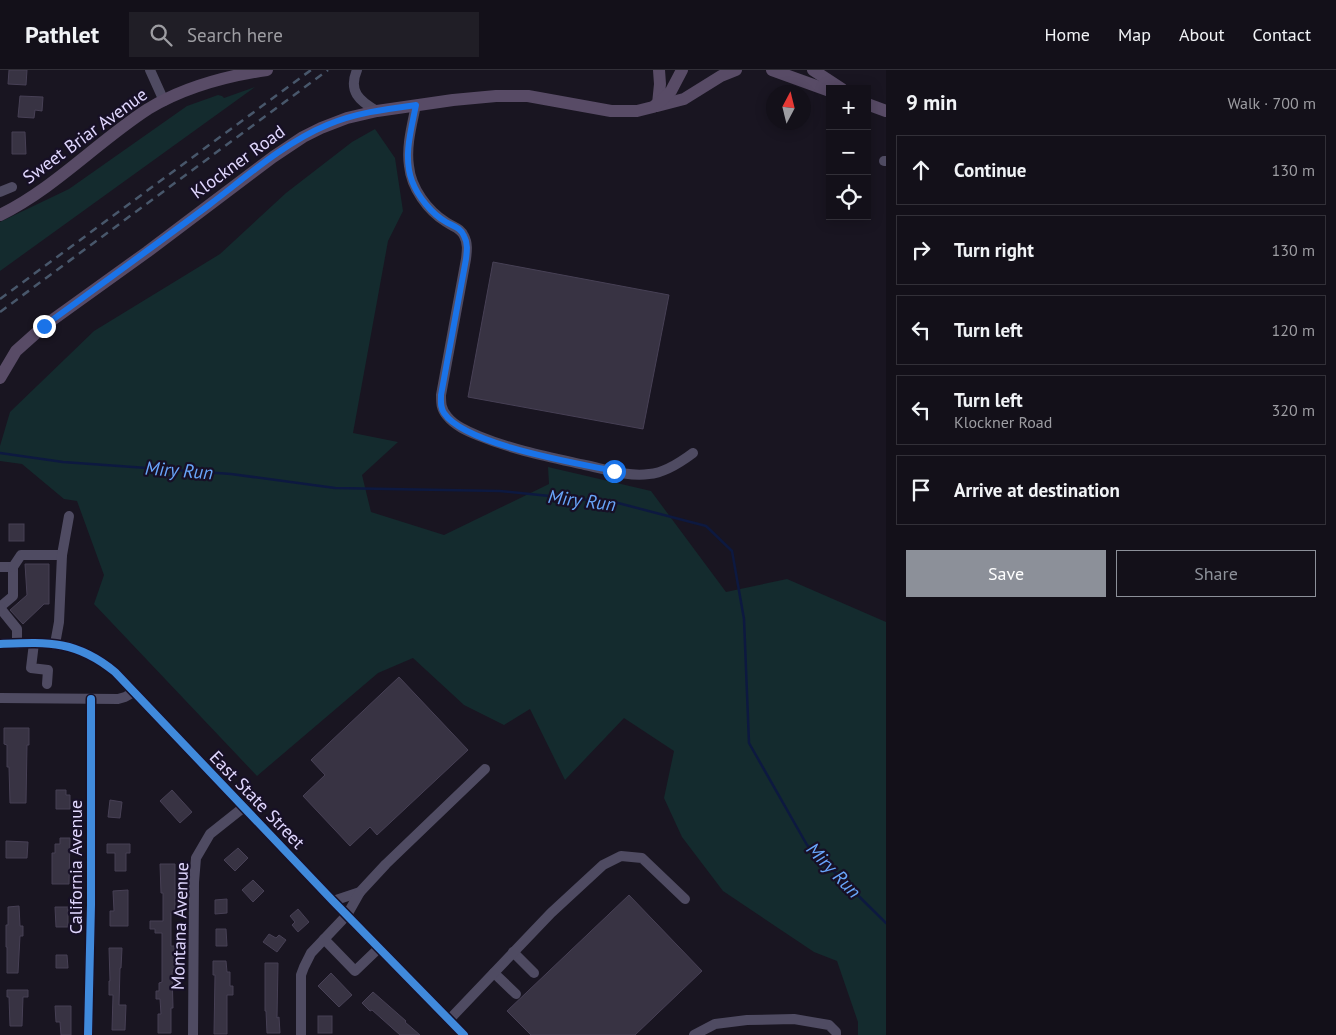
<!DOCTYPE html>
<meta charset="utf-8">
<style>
:root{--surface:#131019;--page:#201e26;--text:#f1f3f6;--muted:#9d9da2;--line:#323038;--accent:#8c9099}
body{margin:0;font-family:"PT Sans",sans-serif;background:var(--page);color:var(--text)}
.controls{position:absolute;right:15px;top:15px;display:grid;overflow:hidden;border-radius:0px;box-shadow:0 2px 12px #0003}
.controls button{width:45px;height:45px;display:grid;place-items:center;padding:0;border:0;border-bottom:1px solid var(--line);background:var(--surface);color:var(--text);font:25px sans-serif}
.compass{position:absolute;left:766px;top:15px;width:45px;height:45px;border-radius:50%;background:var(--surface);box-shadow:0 2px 12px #0003;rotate:7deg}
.stop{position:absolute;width:15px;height:15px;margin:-11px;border:4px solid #1a73e8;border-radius:50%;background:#fff}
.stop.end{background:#1a73e8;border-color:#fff;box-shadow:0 1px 5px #0008}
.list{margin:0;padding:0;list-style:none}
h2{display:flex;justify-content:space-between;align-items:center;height:65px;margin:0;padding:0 20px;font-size:21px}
h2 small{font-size:16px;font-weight:400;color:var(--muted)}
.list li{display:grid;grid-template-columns:32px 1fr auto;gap:15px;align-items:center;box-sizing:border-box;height:70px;margin:0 10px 10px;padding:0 10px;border:1px solid var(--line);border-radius:0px}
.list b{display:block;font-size:19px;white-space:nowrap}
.list p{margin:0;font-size:16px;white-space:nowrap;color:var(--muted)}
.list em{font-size:16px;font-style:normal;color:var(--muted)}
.actions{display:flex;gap:10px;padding:15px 20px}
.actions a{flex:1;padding:11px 0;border:1px solid var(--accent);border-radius:0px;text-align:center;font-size:18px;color:var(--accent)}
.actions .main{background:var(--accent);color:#fff}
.icon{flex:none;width:28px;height:28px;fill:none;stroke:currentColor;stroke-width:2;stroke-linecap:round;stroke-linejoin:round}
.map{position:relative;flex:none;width:886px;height:965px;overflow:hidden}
header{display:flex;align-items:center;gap:30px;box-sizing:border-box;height:70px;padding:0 25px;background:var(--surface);border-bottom:1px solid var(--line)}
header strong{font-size:24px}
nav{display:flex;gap:28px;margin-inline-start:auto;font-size:18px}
.search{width:350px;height:45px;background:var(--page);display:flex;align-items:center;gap:12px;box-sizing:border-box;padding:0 18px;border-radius:0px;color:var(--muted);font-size:19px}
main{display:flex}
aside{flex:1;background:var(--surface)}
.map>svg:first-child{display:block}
.green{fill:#142b2e}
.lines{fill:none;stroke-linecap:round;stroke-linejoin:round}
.stream{stroke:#0d1940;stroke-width:2.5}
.building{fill:#383343;stroke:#474055}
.minor{stroke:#4f4b62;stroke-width:10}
.major{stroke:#584b66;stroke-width:12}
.rail{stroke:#48576b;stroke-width:2.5;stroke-dasharray:8 6;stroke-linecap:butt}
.cycleway-casing{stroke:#171026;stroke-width:11}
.cycleway{stroke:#408adc;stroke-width:8}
.route{stroke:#1a73e8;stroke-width:6}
.labels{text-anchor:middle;stroke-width:4.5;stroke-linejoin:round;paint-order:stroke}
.street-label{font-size:18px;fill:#e0d7fe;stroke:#171026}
.water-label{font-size:19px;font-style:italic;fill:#68a5fa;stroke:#171026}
</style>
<header>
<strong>Pathlet</strong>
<div class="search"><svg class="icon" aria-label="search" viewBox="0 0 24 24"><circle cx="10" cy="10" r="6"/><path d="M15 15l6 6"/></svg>Search here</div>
<nav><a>Home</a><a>Map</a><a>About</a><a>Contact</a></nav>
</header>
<main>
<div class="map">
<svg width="886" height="965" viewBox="0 0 886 965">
<rect width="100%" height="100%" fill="#191521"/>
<g class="green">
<path d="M255 17 0 201V152L69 119 187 36 218 25 222 26 224 28Z"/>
<path d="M375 59 395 88 403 141 388 171 353 363 398 372 362 405 371 442 444 465 549 414 548 397 651 421 726 522 787 509 886 552V965H858V952L837 891 814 882 723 821 682 767 664 728 674 681 624 648 565 710 530 639 504 655 464 635 413 588 378 603 257 706 94 534 104 505 77 431 64 429 22 394 0 391V376L10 342 94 261 220 184 286 123 352 72Z"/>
</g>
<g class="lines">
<path class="stream" d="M0 383 63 392 231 404 335 418 500 421 618 433 706 456 732 481 744 549 749 673 807 775 886 853"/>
</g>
<g class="building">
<path d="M9 0H27L26 15 8 14Z"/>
<path d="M20 26 43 27 42 41 35 40 34 48 18 47Z"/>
<path d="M12 62H25L26 84H12Z"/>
<path d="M493 192 669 225 643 359 468 327Z"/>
<rect x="9" y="454" width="15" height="17"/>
<path d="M25 494H49V534H44L23 554 10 540 27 525Z"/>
<path d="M399 607 468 680 377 765 370 757 350 776 303 726 325 705 311 690Z"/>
<path d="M4 658H29V675H27L26 733H10L9 697H7V675L4 674Z"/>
<path d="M56 720H66V725H70V739H56Z"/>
<path d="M172 720 192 742 180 753 160 731Z"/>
<path d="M110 730 122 732 120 748 108 747Z"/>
<path d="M60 768H70L69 814H52V783H55V774H60Z"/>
<path d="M6 771 28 772 27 788H6Z"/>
<path d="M107 774H130V783H126V801H115V783H107Z"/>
<path d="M238 778 248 788 235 801 224 790Z"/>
<path d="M160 794H175V843H171V876H175V901H172L173 938H171V963H158V944H161L160 929H156V921H159V913L162 912V863H155V859H150V851H163V823H161Z"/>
<path d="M253 810 264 821 253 832 242 820Z"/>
<path d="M128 820V856H110V841H114L113 821Z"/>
<path d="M629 825 702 901 635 965H531L507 941Z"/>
<path d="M227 829V843L215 844V830Z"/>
<path d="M19 836 20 856H23V866H20L18 903H7V877H6V855H8V837Z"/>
<path d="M55 837H68V857H56Z"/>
<path d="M298 839 309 852 298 862 292 855 295 852 290 846Z"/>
<path d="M216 859H226L227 876H216Z"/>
<path d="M269 864 276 868 279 865 286 870 277 882 263 872Z"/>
<path d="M109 878H122L121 898H120L119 935H126L125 960H112L113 925H109V911H110Z"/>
<path d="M56 885H67L68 898H56Z"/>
<path d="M213 891H226L227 902H230V916H233V925H227V964H214L215 905H213Z"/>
<path d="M265 893H278L277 948 279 947 280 963H267L266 941H265Z"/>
<path d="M331 903 352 925 339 937 318 916Z"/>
<path d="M7 920H28V927H23L22 956H10L9 927H7Z"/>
<path d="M373 922 406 951 405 952 420 965H400L372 940 370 941 362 933Z"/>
<path d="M55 936H71V965H61L60 952H56Z"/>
<rect x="318" y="946" width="14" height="17"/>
</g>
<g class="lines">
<g class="minor">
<path d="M150 0 164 31"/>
<path d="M357 0C348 21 359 31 377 41"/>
<path d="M416 35C412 55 406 76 409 96 411 118 428 141 446 152 453 157 461 158 464 166 468 173 467 181 466 189L441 325C441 333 441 339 447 346 455 356 467 361 479 366 513 380 549 387 585 395 605 399 628 407 649 404 665 403 681 392 693 383"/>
<path d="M884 91H886"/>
<path d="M0 122 12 117"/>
<path d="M0 497H13V526L0 537"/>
<path d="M13 497 21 485H62"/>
<path d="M0 538 17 559V574"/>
<path d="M34 573 31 598 48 600 47 614"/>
<path d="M0 574C48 572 76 570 115 602L333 831 464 965"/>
<path d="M55 574 59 552 62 485 69 446"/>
<path d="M0 628 118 629 125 627 134 622"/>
<path d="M333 831 360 822 386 794 485 699"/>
<path d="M324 869 355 901 379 878"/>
<path d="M513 882 534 903"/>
<path d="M494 903 516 924"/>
<path d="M449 950 551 843 603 795 621 786 642 788 685 829"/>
<path d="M88 965 91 835V629"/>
<path d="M193 965 194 812 196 788 210 764 244 737"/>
<path d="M301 965V905L304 897 311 883 347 845 360 822"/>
<path d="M694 965 715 954 747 950 794 949 829 955 836 962V965"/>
</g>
<g class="major">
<path d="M772 0 830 21"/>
<path d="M813 0 842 19"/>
<path d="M658 34 660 14 659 0"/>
<path d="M867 34 886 41"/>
<path d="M657 36 684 29 721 6 736 0"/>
<path d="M0 145C55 118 97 72 148 39 184 17 226 6 267 0"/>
<path d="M0 308 16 281 44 256 147 182 273 87 303 67 321 58 347 48 377 41 453 30 496 26H528L611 41H637L653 37 662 30 671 21 682 0"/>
</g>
<g class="rail">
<path d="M0 229 311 0"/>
<path d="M0 242 328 0"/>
</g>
<g class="cycleway-casing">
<g id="cycleway">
<path d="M0 574C48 572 76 570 115 602L333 831 464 965"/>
<path d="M88 965 91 835V629"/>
</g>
</g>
<use href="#cycleway" class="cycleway"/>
</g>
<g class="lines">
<path class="route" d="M44 256C99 216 154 176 209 135 246 107 284 73 327 55 355 43 386 39 416 35 411 60 403 87 412 111 418 127 432 144 446 152 453 156 461 158 464 166 468 173 467 181 466 189L441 325C441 332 440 337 444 343 465 375 576 393 614 401"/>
</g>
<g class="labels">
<g class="street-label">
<text transform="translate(85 66) rotate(-36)" y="6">Sweet Briar Avenue</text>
<text transform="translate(238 92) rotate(-36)" y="6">Klockner Road</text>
<text transform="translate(257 730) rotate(46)" y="6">East State Street</text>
<text transform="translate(76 797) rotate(-90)" y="6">California Avenue</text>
<text transform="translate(180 856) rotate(-88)" y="6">Montana Avenue</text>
</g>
<g class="water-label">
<text transform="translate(179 400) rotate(4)" y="7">Miry Run</text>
<text transform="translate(582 430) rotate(7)" y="7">Miry Run</text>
<text transform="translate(834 800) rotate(46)" y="7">Miry Run</text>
</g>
</g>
</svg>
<div class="controls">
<button>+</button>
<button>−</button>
<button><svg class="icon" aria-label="locate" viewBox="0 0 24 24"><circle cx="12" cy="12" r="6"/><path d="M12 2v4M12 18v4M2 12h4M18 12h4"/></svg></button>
</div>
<svg class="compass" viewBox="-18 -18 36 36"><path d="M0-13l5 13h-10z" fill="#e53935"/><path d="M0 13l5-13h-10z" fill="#9d9da2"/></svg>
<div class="stop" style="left:614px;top:401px"></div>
<div class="stop end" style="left:44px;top:256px"></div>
</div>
<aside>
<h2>9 min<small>Walk · 700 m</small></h2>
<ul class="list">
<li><svg class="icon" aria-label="ahead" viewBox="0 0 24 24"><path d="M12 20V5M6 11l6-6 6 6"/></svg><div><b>Continue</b></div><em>130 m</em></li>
<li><svg class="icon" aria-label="right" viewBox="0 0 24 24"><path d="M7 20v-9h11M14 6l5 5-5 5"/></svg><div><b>Turn right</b></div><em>130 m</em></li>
<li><svg class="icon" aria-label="left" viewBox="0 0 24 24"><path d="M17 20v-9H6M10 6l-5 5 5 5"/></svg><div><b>Turn left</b></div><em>120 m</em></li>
<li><svg class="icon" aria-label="left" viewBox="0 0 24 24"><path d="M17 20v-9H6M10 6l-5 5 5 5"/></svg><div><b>Turn left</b><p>Klockner Road</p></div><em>320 m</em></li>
<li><svg class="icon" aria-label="arrive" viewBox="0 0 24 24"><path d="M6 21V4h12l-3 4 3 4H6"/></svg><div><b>Arrive at destination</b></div></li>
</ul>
<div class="actions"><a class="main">Save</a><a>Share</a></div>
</aside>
</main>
